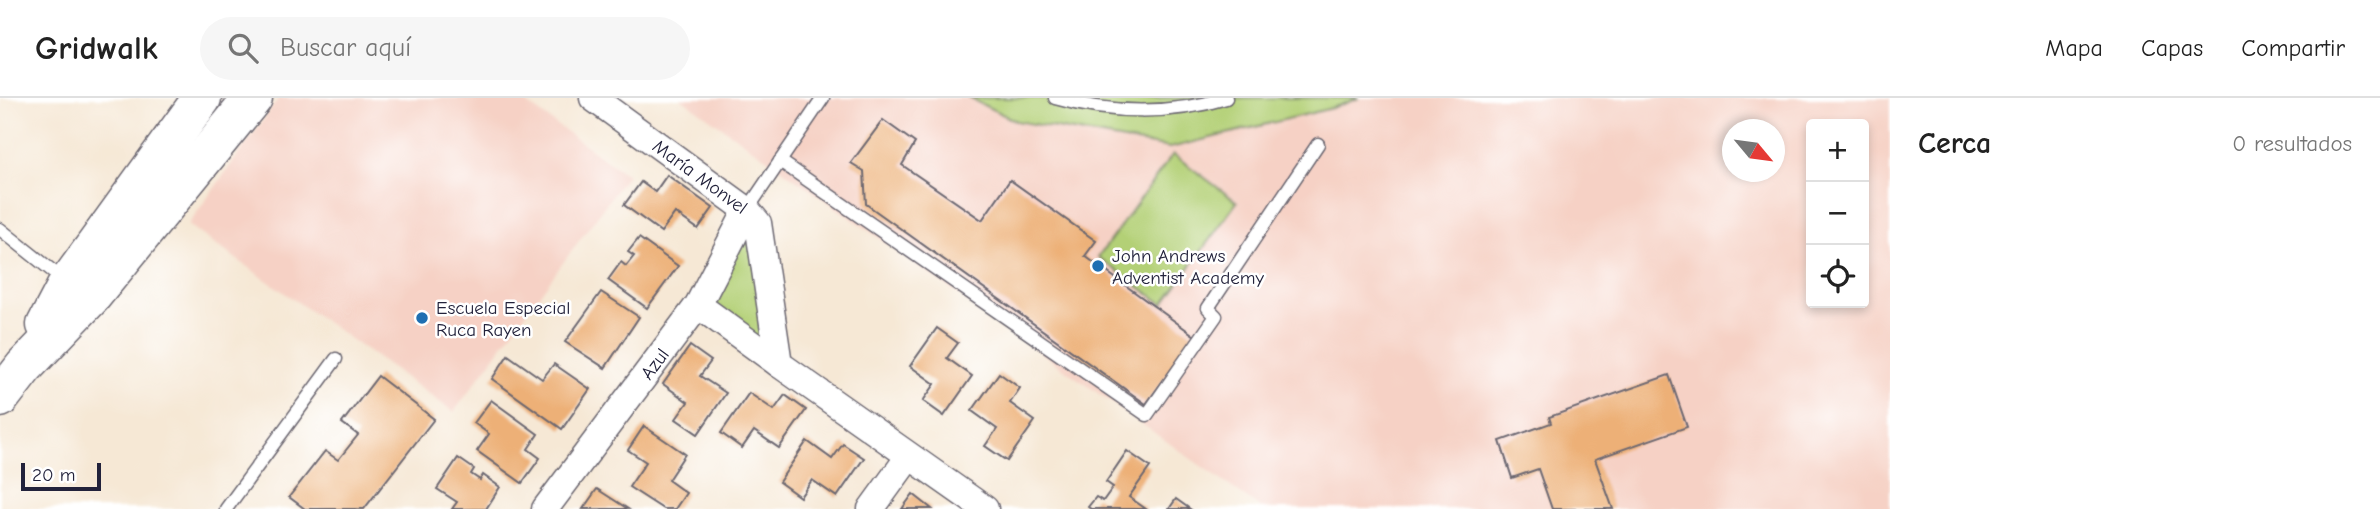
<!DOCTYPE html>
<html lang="es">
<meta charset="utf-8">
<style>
:root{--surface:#fff;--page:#f6f6f6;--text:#222;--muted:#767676;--line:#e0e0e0}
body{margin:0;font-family:"Comic Neue",sans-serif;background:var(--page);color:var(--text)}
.controls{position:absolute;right:21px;top:21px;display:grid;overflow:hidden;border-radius:7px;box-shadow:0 4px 10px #0003}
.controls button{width:63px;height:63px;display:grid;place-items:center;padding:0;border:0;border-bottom:2px solid var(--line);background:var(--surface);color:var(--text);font:35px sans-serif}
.compass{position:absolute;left:1722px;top:21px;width:63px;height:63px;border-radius:50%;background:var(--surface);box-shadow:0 4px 10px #0003;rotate:119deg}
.scale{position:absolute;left:21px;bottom:18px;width:80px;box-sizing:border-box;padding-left:7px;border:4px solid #22223b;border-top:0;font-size:19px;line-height:24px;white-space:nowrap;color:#22223b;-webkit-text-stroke:5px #fff;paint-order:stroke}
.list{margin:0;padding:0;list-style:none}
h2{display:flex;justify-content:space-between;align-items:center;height:91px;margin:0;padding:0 28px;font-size:30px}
h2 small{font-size:23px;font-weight:400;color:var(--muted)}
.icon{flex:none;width:38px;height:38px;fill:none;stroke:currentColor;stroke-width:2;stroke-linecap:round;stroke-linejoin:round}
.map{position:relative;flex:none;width:1890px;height:411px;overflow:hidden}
header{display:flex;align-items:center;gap:42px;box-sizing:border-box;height:98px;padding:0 35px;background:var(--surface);border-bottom:2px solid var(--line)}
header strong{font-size:33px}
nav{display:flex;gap:38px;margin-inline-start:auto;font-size:24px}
.search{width:490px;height:63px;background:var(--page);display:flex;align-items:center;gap:18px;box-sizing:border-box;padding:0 24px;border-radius:38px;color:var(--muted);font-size:26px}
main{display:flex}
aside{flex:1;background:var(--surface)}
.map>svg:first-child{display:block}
.built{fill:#f6d1c5;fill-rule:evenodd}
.green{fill:#b3d076;stroke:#6a7958;stroke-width:2}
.building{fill:#edb077}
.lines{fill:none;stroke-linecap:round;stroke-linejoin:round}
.service-casing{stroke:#6c6771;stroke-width:15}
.minor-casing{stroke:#6c6771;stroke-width:29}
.primary-casing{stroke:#6c6771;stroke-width:41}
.service{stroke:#fff;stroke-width:12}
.minor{stroke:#fff;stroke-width:26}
.primary{stroke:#fff;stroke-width:38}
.poi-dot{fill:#1f6fb2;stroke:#fff;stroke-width:2.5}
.labels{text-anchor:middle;stroke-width:5;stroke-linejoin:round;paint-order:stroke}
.street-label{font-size:19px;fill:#22223b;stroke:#fff}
.poi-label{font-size:19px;fill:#22223b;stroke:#fff;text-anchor:start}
</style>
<header>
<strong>Gridwalk</strong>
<div class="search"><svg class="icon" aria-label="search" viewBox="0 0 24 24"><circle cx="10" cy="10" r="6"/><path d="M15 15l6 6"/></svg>Buscar aquí</div>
<nav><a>Mapa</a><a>Capas</a><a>Compartir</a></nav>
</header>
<main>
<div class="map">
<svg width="1890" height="411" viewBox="0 0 1890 411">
<rect width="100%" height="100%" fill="#fff"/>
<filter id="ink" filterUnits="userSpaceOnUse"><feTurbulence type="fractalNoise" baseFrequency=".0143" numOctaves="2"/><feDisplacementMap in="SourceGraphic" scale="14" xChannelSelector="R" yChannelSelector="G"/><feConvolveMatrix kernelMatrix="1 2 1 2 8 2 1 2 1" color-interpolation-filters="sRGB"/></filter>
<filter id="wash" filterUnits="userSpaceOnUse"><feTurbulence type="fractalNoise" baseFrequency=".00686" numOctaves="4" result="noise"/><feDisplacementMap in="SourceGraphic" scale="28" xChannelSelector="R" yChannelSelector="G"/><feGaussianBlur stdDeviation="1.57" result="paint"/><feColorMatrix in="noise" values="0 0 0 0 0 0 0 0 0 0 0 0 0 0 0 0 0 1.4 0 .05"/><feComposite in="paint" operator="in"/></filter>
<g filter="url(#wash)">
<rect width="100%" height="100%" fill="#f6e8d5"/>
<g class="built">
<path d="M279 0H519L627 77 454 314 188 127Z"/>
<path d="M681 0H969L1016 23 1332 10 1359 0H1890V411H1262ZM1811 26H1864V205H1811ZM1732 32H1774V74H1732Z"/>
</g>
<g class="green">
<path d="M969 0H1359L1332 10 1170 50 1016 23Z"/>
<path d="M1173 56 1237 104 1163 206 1098 159Z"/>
<path d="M747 123 771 250 709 205Z"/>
</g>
<g id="blocks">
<g class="building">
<path d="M883 22 915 45 902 67 982 122 1010 82 1096 143 1085 158 1195 238 1146 306 866 106 864 73 851 65Z"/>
<path d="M667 77 713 110 698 131 675 115 661 134 624 107 641 84 655 94Z"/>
<path d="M639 140 678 168 647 210 608 182 621 164 626 168 634 158 628 154Z"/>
<path d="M601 194 639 219 605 270 565 244Z"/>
<path d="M937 230 958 245 947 260 972 278 944 318 923 303 935 286 910 268Z"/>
<path d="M690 248 711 263 700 278 726 295 698 336 676 321 688 304 663 286Z"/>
<path d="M508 257 542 281 554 266 590 291 562 331 492 281Z"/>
<path d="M999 275 1020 290 1010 305 1035 323 1007 363 985 348 997 331 972 313Z"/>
<path d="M1669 277 1687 329 1595 361 1613 411H1552L1538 371 1512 380 1500 343 1551 325 1549 319Z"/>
<path d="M378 278 434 321 364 411H305L289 399 325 353 338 362 358 337 342 325Z"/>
<path d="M749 295 774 312 785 297 806 312 779 350 754 333 742 350 721 335Z"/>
<path d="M491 302 538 336 528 351 540 360 522 385 477 353 489 336 474 325Z"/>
<path d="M644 328 685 356 668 382 686 395 675 411H663L629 389 646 364 628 352Z"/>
<path d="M807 343 832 361 843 346 864 360 837 399 812 382 800 399 779 384Z"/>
<path d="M1127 353 1150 369 1129 399 1146 411H1091L1088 409 1096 399 1103 403 1113 389 1106 384Z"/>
<path d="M458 360 474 371 471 376 480 382 483 377 500 389 486 411H452L457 404 437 391Z"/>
<path d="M597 391 628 411H583Z"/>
<path d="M913 396 932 411H902Z"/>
<path d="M1176 401 1190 411H1169Z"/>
</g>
</g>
</g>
<g filter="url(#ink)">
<use href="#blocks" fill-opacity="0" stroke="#6c6771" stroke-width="2"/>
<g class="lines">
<g class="service-casing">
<g id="service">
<path d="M1055 0C1110 16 1172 17 1226 0"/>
<path d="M780 63 1147 317 1216 218 1208 210 1318 46"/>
<path d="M747 112 823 0"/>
<path d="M0 131 65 183"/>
<path d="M226 411 336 261"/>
</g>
</g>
<g class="minor-casing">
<g id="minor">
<path id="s1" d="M593 0 747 112 758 125 779 266 985 411"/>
<path d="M698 207 779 266"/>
<path id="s2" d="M545 411 698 207 747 112"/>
<path d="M871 411 908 360"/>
</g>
</g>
<g class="primary-casing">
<g id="primary">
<path d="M46 227 68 185 202 0"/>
<path d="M0 300 24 269 92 198 253 0"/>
</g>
</g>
<use href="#service" class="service"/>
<use href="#minor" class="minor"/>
<use href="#primary" class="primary"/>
</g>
</g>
<g class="poi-dot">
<circle cx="1098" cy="168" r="7"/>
<circle cx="422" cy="220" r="7"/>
</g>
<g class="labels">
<g class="street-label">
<text dy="7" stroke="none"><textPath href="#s1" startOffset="133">María Monvel</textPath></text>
<text dy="7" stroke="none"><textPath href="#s2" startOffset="182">Azul</textPath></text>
</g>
<g class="poi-label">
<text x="1112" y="164">John Andrews<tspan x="1112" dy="22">Adventist Academy</tspan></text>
<text x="436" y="216">Escuela Especial<tspan x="436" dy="22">Ruca Rayen</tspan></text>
</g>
</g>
</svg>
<div class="controls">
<button>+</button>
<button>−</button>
<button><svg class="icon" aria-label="locate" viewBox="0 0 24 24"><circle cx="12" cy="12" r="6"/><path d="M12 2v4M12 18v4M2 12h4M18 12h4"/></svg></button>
</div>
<svg class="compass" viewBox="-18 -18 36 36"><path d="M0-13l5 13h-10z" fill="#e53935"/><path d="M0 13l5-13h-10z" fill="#767676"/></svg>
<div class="scale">20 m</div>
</div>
<aside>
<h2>Cerca<small>0 resultados</small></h2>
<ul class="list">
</ul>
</aside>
</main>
